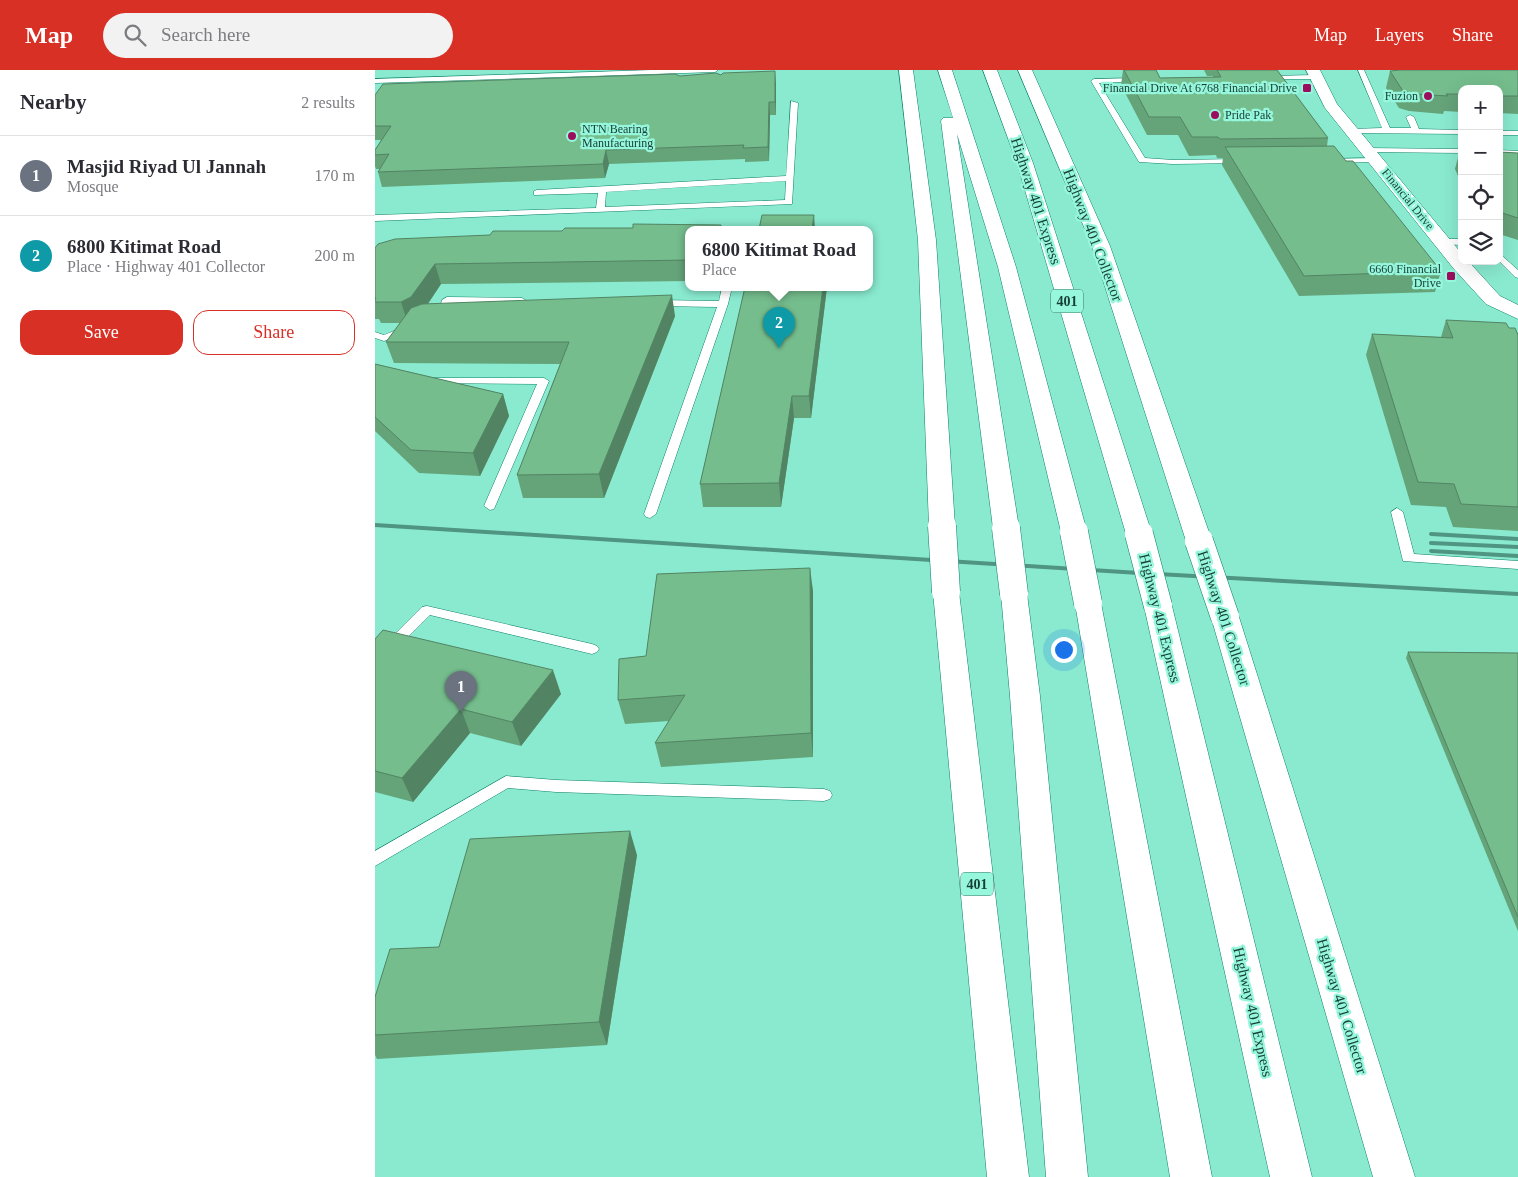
<!DOCTYPE html>
<meta charset="utf-8">
<style>
:root{--surface:#fff;--page:#f2f2f3;--text:#2b2b33;--muted:#7c7c81;--line:#e1e1e2;--accent:#d93025}
body{margin:0;font-family:Georgia,serif;background:var(--page);color:var(--text)}
.controls{position:absolute;right:15px;top:15px;display:grid;overflow:hidden;border-radius:10px;box-shadow:0 5px 20px #0002}
.controls button{width:45px;height:45px;display:grid;place-items:center;padding:0;border:0;border-bottom:1px solid var(--line);background:var(--surface);color:var(--text);font:25px sans-serif}
.you{position:absolute;left:688px;top:579px;width:18px;height:18px;margin:-12px;border:4px solid #fff;border-radius:50%;background:#1a73e8;box-shadow:0 0 0 8px #1a73e833}
.badge{display:grid;place-items:center;width:32px;height:32px;border-radius:50%;background:var(--accent);color:#fff;font-size:16px;font-weight:700}
.pin{position:absolute;translate:-50% -41px;filter:drop-shadow(0 1px 2px #0008)}
.pin::after{content:'';position:absolute;top:26px;width:18px;height:15px;background:inherit;clip-path:polygon(0 0,100% 0,50% 100%)}
.popup{position:absolute;left:310px;top:156px;width:188px;height:65px;box-sizing:border-box;display:grid;place-content:center;border-radius:10px;background:var(--surface);filter:drop-shadow(0 1px 4px #0005);font-size:16px;white-space:nowrap;color:var(--muted)}
.popup b{font-size:19px;color:var(--text)}
.popup::after{content:'';position:absolute;left:50%;top:100%;margin-left:-10px;border:10px solid transparent;border-top-color:var(--surface)}
.list{margin:0;padding:0;list-style:none}
h2{display:flex;justify-content:space-between;align-items:center;height:65px;margin:0;padding:0 20px;font-size:21px}
h2 small{font-size:16px;font-weight:400;color:var(--muted)}
.list li{display:grid;grid-template-columns:32px 1fr auto;gap:15px;align-items:center;box-sizing:border-box;height:80px;padding:0 20px;border-top:1px solid var(--line)}
.list b{display:block;font-size:19px;white-space:nowrap}
.list p{margin:0;font-size:16px;white-space:nowrap;color:var(--muted)}
.list em{font-size:16px;font-style:normal;color:var(--muted)}
.actions{display:flex;gap:10px;padding:15px 20px}
.actions a{flex:1;padding:11px 0;border:1px solid var(--accent);border-radius:15px;text-align:center;font-size:18px;color:var(--accent)}
.actions .main{background:var(--accent);color:#fff}
.icon{flex:none;width:28px;height:28px;fill:none;stroke:currentColor;stroke-width:2;stroke-linecap:round;stroke-linejoin:round}
.map{position:relative;flex:none;width:1143px;height:1107px;overflow:hidden}
header{display:flex;align-items:center;gap:30px;box-sizing:border-box;height:70px;padding:0 25px;background:var(--accent);color:#fff}
header strong{font-size:24px}
nav{display:flex;gap:28px;margin-inline-start:auto;font-size:18px}
.search{width:350px;height:45px;background:var(--page);display:flex;align-items:center;gap:12px;box-sizing:border-box;padding:0 18px;border-radius:28px;color:var(--muted);font-size:19px}
main{display:flex}
aside{flex:1;background:var(--surface)}
.map>svg:first-child{display:block}
.lines{fill:none;stroke-linecap:round;stroke-linejoin:round}
.lane-casing{stroke:#0d816a;stroke-width:1}
.secondary-casing{stroke:#0d816a;stroke-width:1}
.highway-casing{stroke:#0d816a;stroke-width:1}
.lane{fill:#fff;fill-rule:evenodd}
.secondary{fill:#fff;fill-rule:evenodd}
.highway{fill:#fff;fill-rule:evenodd}
.rail{stroke:#4f9582;stroke-width:4}
.highway-bridge-casing{stroke:#0d816a;stroke-width:29;stroke-linecap:butt}
.highway-bridge{stroke:#fff;stroke-width:28}
.wall{fill:#65a379}
.shaded-wall{fill:#528463}
.building{fill:#75bd8d;stroke:#528463}
.poi-dot{fill:#9b0e5e;stroke:#96f7dc;stroke-width:2}
.labels{text-anchor:middle;stroke-width:4.5;stroke-linejoin:round;paint-order:stroke}
.far-poi-label{font-size:12px;fill:#153e34;stroke:#96f7dc;text-anchor:end}
.far-street-label{font-size:12px;fill:#153e34;stroke:#96f7dc}
.shield{fill:#96f7dc;stroke:#3c7666;stroke-width:1}
.shield-label{font-size:14px;font-weight:bold;fill:#153e34}
.street-label{font-size:15px;fill:#153e34;stroke:#96f7dc}
</style>
<header>
<strong>Map</strong>
<div class="search"><svg class="icon" aria-label="search" viewBox="0 0 24 24"><circle cx="10" cy="10" r="6"/><path d="M15 15l6 6"/></svg>Search here</div>
<nav><a>Map</a><a>Layers</a><a>Share</a></nav>
</header>
<main>
<aside>
<h2>Nearby<small>2 results</small></h2>
<ul class="list">
<li><span class="badge" style="background:#6b7280">1</span><div><b>Masjid Riyad Ul Jannah</b><p>Mosque</p></div><em>170 m</em></li>
<li><span class="badge" style="background:#0f9aa8">2</span><div><b>6800 Kitimat Road</b><p>Place · Highway 401 Collector</p></div><em>200 m</em></li>
</ul>
<div class="actions"><a class="main">Save</a><a>Share</a></div>
</aside>
<div class="map">
<svg width="1143" height="1107" viewBox="0 0 1143 1107">
<rect width="100%" height="100%" fill="#89eacf"/>
<g class="lines">
<g class="lane-casing">
<g id="lane">
<path d="M277 0H343L340 2 0 13V9Z"/>
<path d="M983 0H989L1015 58H1036L1031 47 1035 45 1039 47 1044 59 1087 60V64L973 63V59H976L1007 58Z"/>
<path d="M889 6 940 5 943 7 940 9H887V7Z"/>
<path d="M765 8 768 10 767 11 724 13 770 88 798 90 865 89H868V93L798 94 764 92 716 11 719 9Z"/>
<path d="M416 31 423 33 417 134 0 151V145L221 138 223 123 159 125V121L162 120 411 106ZM411 111 410 130 230 137 231 122Z"/>
<rect x="1124" y="61" width="19" height="4"/>
<path d="M989 78 1087 79V83L992 82H989Z"/>
<path d="M1124 80 1143 81V85L1124 84Z"/>
<path d="M1004 88V92H1001L951 93 947 91 951 89Z"/>
<path d="M1068 169H1087V175L1065 174 1064 172Z"/>
<path d="M1124 183 1143 200V208L1140 207 1124 191Z"/>
<path d="M347 217H357L353 234 281 444 275 448 271 447 269 444 342 237 281 236 276 233 281 230 344 231Z"/>
<path d="M72 227 147 228 152 231 147 234 76 233 72 245 62 249 58 248V244L64 241 67 230Z"/>
<path d="M31 256 36 259 35 261 9 271 0 268V262L9 265Z"/>
<path d="M54 308H169L174 311 119 439 115 440 109 436 162 314 50 313 49 311Z"/>
<path d="M1022 438 1028 442 1039 484 1143 491V499L1028 491 1016 442Z"/>
<path d="M52 536 217 574 222 576 224 579 222 582 217 584 55 545 5 595 0 597V584L47 537Z"/>
<path d="M131 706 181 710 449 719 455 721 457 725 455 729 449 731 181 722 133 718 0 796V781Z"/>
</g>
</g>
<g class="secondary-casing">
<path id="secondary" d="M931 0H945L962 34 1087 184V191H1093L1125 226 1143 235V249L1111 234 1079 199 950 38Z"/>
</g>
<g class="highway-casing">
<g id="highway">
<path d="M524 0H538L561 170 580 456 576 461 567 464 558 461 554 456 543 170Z"/>
<path d="M563 0H577L641 197 712 462 708 467 699 470 690 467 686 462 623 197 582 64 644 458 640 463 631 466 622 463 618 458 566 51 568 48H578Z"/>
<path d="M608 0H622L658 93 777 464 773 469 764 472 755 469 751 464 642 93Z"/>
<path d="M643 0H657L735 176 837 471 833 477 824 479 815 477 811 471 717 176Z"/>
<path d="M571 513 580 516 584 522 654 1107H612L558 522 562 516Z"/>
<path d="M639 515 648 518 652 524 665 626 713 1107H671L635 626 626 524 630 518Z"/>
<path d="M713 524 723 527 726 533 837 1107H795L700 533 703 527Z"/>
<path d="M783 527 793 530 797 536 937 1107H895L769 536 773 530Z"/>
<path d="M850 538 860 541 864 547 1040 1107H998L836 547 840 541Z"/>
</g>
</g>
<use href="#lane" class="lane"/>
<use href="#secondary" class="secondary"/>
<use href="#highway" class="highway"/>
<g class="rail">
<path d="M0 455 764 503 1143 524"/>
<path d="M1056 464 1143 469"/>
<path d="M1056 473 1143 477"/>
<path d="M1056 481 1143 486"/>
</g>
<g class="highway-bridge-casing">
<g id="highway-bridge">
<path d="M567 456 571 522"/>
<path d="M631 458 639 524"/>
<path d="M699 462 713 533"/>
<path d="M764 464 783 536"/>
<path d="M824 471 850 547"/>
</g>
</g>
<use href="#highway-bridge" class="highway-bridge"/>
</g>
<g class="wall">
<path d="M748 0H781L785 8 838 7V6H832L829 0H902L953 68 952 76 971 91 1066 201 1060 222 924 226 847 95 848 88H842L841 85 814 86 803 65H772L746 15Z"/>
<path d="M1143 0V44L1124 43V19H1087V42L1069 41 1068 44 1034 41 1024 38 1011 18 1015 1Z"/>
<path d="M346 5 401 14V45H395L394 91 370 92V89L234 94 230 108 7 117 3 102 5 99H1L0 96V80L6 70H0V25L305 6Z"/>
<path d="M1085 80H1087V115L1080 99Z"/>
<path d="M1124 82 1143 83V170L1124 164Z"/>
<path d="M314 159V211L66 214 53 234 300 246 229 428H148L142 405 185 294 19 293 11 272 25 253H6L4 249H0V178L187 161Z"/>
<path d="M370 217H452L436 348H419L406 437H328L325 414Z"/>
<path d="M1071 250 1134 258 1143 265V461L1078 457 1071 437 1036 435 991 285 997 264 1066 267Z"/>
<path d="M0 294 128 324 134 346 105 406 44 403 0 361Z"/>
<path d="M438 521V687L286 697 280 673 294 651 250 654 243 630 271 586Z"/>
<path d="M0 569 186 624 146 676 95 663 38 732 0 722Z"/>
<path d="M1033 582 1143 583V861L1031 588Z"/>
<path d="M262 785 232 975 2 989 0 985V927L64 877Z"/>
</g>
<g class="shaded-wall">
<path d="M400 1 401 14V45L400 32Z"/>
<path d="M394 32 395 45 394 91 393 77Z"/>
<path d="M231 80 234 94 230 108 228 94Z"/>
<path d="M439 145 440 159H437Z"/>
<path d="M60 194 66 214 43 248 33 253 26 232Z"/>
<path d="M448 217H452L436 348 434 326Z"/>
<path d="M297 225 300 246 229 428 224 404Z"/>
<path d="M128 324 134 346 105 406 98 383Z"/>
<path d="M417 326 419 348 406 437 404 413Z"/>
<path d="M435 498 438 521V687L436 663Z"/>
<path d="M178 600 186 624 146 676 137 652Z"/>
<path d="M86 639 95 663 38 732 27 708Z"/>
<path d="M255 761 262 785 232 975 224 952Z"/>
</g>
<g class="building">
<path d="M749 0H781L785 8 846 7 842 0H902L953 68 845 69 843 67H817L805 47H774Z"/>
<path d="M1025 0H1143V26H1124V19H1087V24H1071L1073 26 1039 24 1028 21 1015 1Z"/>
<path d="M400 1V32H394L393 77 368 78 369 75 231 80 228 94 3 102 14 84 0 85V80L16 56H0V25L8 14 300 4 305 6 341 3 346 5 348 3Z"/>
<path d="M959 76 971 91H978L1066 201 929 206 850 77Z"/>
<path d="M1124 82 1143 83V148L1124 142Z"/>
<path d="M387 145H439L437 159H384Z"/>
<path d="M258 154 346 155 345 159H314V190L60 194 36 227 26 232H0V230L1 228H0V178L3 174 20 169 115 165 118 161H187L190 158H258Z"/>
<path d="M370 217H448L434 326H417L404 413 325 414Z"/>
<path d="M297 225 224 404 142 405 194 272H11L36 238 47 234Z"/>
<path d="M1071 250 1131 253 1134 258H1140L1143 265V437L1086 434 1079 414 1043 412 997 264 1078 268Z"/>
<path d="M0 294 128 324 98 383 36 380 0 347Z"/>
<path d="M435 498 436 663 280 673 310 625 243 630 244 589 271 586 282 504Z"/>
<path d="M8 560 178 600 137 652 86 639 27 708 0 701V569Z"/>
<path d="M1033 582 1143 583V847Z"/>
<path d="M255 761 224 952 0 965V927L15 879 64 877 95 769Z"/>
</g>
<g class="poi-dot">
<rect x="927" y="13" width="10" height="10" rx="2.5"/>
<circle cx="1053" cy="26" r="5"/>
<circle cx="840" cy="45" r="5"/>
<circle cx="197" cy="66" r="5"/>
<rect x="1071" y="201" width="10" height="10" rx="2.5"/>
</g>
<g class="labels">
<g class="far-poi-label">
<text x="922" y="22">Financial Drive At 6768 Financial Drive</text>
<text x="1043" y="30">Fuzion</text>
<text x="850" y="49" text-anchor="start">Pride Pak</text>
<text x="207" y="63" text-anchor="start">NTN Bearing<tspan x="207" dy="14">Manufacturing</tspan></text>
<text x="1066" y="203">6660 Financial<tspan x="1066" dy="14">Drive</tspan></text>
</g>
<g class="far-street-label">
<text transform="translate(1033 129) rotate(51)" y="4">Financial Drive</text>
</g>
<g class="shield">
<rect x="676" y="219.5" width="32" height="23" rx="4"/>
<rect x="586" y="802.5" width="32" height="23" rx="4"/>
</g>
<g class="shield-label">
<text x="692" y="236">401</text>
<text x="602" y="819">401</text>
</g>
<g class="street-label">
<text transform="translate(661 131) rotate(72)" y="5">Highway 401 Express</text>
<text transform="translate(718 165) rotate(69)" y="5">Highway 401 Collector</text>
<text transform="translate(785 548) rotate(76)" y="5">Highway 401 Express</text>
<text transform="translate(849 548) rotate(72)" y="5">Highway 401 Collector</text>
<text transform="translate(967 936) rotate(73)" y="5">Highway 401 Collector</text>
<text transform="translate(878 942) rotate(77)" y="5">Highway 401 Express</text>
</g>
</g>
</svg>
<div class="controls">
<button>+</button>
<button>−</button>
<button><svg class="icon" aria-label="locate" viewBox="0 0 24 24"><circle cx="12" cy="12" r="6"/><path d="M12 2v4M12 18v4M2 12h4M18 12h4"/></svg></button>
<button><svg class="icon" aria-label="layers" viewBox="0 0 24 24"><path d="M12 4l9 5-9 5-9-5zM3 14l9 5 9-5"/></svg></button>
</div>
<div class="you"></div>
<div class="pin badge" style="left:86px;top:642px;background:#6b7280">1</div>
<div class="pin badge" style="left:404px;top:278px;background:#0f9aa8">2</div>
<div class="popup"><b>6800 Kitimat Road</b>Place</div>
</div>
</main>
